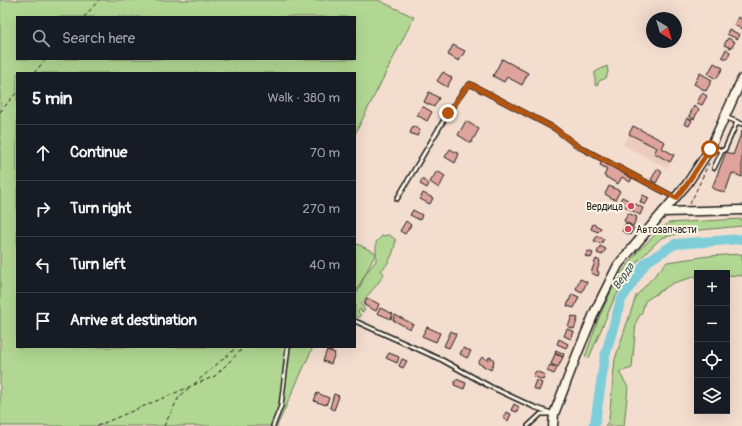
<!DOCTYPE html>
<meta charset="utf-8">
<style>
:root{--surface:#171b24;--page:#20242c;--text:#f1f3f6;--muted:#9ea1a6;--line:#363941}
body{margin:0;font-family:Pangolin,sans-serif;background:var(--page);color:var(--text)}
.controls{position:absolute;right:12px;bottom:12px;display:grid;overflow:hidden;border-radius:0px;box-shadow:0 4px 16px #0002}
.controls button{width:36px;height:36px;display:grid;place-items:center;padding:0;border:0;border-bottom:1px solid var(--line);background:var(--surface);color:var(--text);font:20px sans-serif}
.compass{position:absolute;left:646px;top:12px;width:36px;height:36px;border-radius:50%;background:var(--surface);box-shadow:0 4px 16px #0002;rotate:142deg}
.stop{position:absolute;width:12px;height:12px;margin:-9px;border:3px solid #b45309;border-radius:50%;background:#fff}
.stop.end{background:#b45309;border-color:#fff;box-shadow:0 1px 4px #0008}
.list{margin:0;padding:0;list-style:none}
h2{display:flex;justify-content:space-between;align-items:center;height:52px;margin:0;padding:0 16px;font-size:17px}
h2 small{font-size:13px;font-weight:400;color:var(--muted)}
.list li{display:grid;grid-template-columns:26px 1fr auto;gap:12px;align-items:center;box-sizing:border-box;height:56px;padding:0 16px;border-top:1px solid var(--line)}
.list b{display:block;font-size:15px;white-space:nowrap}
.list em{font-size:13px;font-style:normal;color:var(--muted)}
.icon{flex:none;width:22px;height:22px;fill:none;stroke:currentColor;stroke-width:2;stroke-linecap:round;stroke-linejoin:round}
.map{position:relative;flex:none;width:742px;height:426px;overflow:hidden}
.search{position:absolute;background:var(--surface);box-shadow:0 4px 16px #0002;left:16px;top:16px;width:340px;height:44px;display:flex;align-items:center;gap:10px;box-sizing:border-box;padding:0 14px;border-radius:0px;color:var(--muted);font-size:15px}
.panel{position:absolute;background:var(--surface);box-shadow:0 4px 16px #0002;left:16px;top:72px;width:340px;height:276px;border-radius:0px}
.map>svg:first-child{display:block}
.built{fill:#edccbf}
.green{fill:#b2d792;stroke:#677a57;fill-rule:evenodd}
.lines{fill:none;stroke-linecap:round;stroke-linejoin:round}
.river{stroke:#7eceda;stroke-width:10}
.building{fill:#dea49b;stroke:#1c1c1c}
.lane-casing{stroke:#1c1c1c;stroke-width:6}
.secondary-casing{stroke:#1c1c1c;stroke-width:11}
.path{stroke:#1c1c1c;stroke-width:1;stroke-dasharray:4 3;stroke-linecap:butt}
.lane{stroke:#fcf5e5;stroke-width:3}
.secondary{stroke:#fcf5e5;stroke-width:8}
.route{stroke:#b45309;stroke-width:5}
.poi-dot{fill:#d1495b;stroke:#fcf5e5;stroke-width:1.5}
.labels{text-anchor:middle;stroke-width:4;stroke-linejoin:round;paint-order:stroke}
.poi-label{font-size:10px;fill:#1c1c1c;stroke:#fcf5e5;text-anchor:end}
.water-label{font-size:11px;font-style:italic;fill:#3e5a5e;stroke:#fcf5e5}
</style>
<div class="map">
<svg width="742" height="426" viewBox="0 0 742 426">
<rect width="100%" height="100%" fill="#f3ddcf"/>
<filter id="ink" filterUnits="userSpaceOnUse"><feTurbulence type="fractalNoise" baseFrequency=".025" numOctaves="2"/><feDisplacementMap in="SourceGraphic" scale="8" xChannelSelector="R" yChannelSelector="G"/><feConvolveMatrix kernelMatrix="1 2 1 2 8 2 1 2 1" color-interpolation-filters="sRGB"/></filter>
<g filter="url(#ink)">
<path class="built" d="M629 134 657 148 654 154 670 162 667 168 623 145Z"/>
<g class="green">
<path d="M0 0H378L414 17 355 134V73H17V347H313L277 426H0ZM17 17H355V59H17Z"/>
<path d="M607 66 608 72 606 78 599 81 597 86 595 85V72Z"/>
<path d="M742 219V226L690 231 661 238 637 262 614 299 589 358 585 357 598 320 616 280 640 249 668 223Z"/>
<path d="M389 235 395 239C397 247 388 267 381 270L384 274C378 285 368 294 361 304L365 310 362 312 360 309 358 312 360 314V317H356L355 316V297L366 273 376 261V242L382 236Z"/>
<path d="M355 243 376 253 355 294Z"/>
<path d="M742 254V276L727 275V273H697V276L673 283 645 301 642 312 636 322 632 368 619 372 628 387 624 426H605L609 420 615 359 636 296 667 262 709 256Z"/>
</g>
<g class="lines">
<path class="river" d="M593 426 595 423 605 356 621 300 646 262 675 244 742 239"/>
</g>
<g class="building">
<path d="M738 17 742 19V29L734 25Z"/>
<path d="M729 29 740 35 737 39 727 34Z"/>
<path d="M728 38 735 42 731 48 724 45Z"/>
<path d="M453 45 465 51 459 61 448 55Z"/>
<path d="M726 49 730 52 727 59 722 57Z"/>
<path d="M502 59 528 73 522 85 507 77 504 82 493 76Z"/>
<path d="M714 63 723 68 716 79 708 74Z"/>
<path d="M443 72 452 78 447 87 437 81Z"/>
<path d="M700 73 712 80 706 91 694 84Z"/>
<path d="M429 92 439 98 434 107 424 102Z"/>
<path d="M702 93 707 96 702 105 697 103Z"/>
<path d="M422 106 432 112 427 121 417 115Z"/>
<path d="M694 106 699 109 694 119 689 116Z"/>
<path d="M687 118 692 120 689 126 684 124Z"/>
<path d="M466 121 479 129 471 143 458 135Z"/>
<path d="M413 126 420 130 417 136 410 133Z"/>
<path d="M633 126 665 142 662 148 674 155 670 162 654 153 657 148 629 134Z"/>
<path d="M742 131V177L732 173 725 193 712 188 726 152 733 155Z"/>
<path d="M450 149 459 154 455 163 445 157Z"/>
<path d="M602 161 632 178 630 182 622 177 618 184 604 176 607 169 600 165Z"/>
<path d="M657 169 662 172 656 183 651 180Z"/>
<path d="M437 171 445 176 439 188 430 182Z"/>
<path d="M422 179 429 184 427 188 420 184Z"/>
<path d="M609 186 620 191 615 200 605 194Z"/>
<path d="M423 193 433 198 430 204 420 199Z"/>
<path d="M643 195 649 198 645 205 640 202Z"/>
<path d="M622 197 643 208 640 215 619 203Z"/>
<path d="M413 210 422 215 420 220 410 215Z"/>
<path d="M628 213 637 217 633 226 624 221Z"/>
<path d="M406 221 411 225 405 234 400 231Z"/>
<path d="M626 223 634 228 630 235 622 231Z"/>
<path d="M593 224 601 228 598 232 591 229Z"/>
<path d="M597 236 604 239 601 244 594 241Z"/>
<path d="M600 246 606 249 602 255 597 253Z"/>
<path d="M588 251 593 253 591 258 585 256Z"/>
<path d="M596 259 600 261 597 271 599 272 598 276 591 273Z"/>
<path d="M580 279 587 282 582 292 576 289Z"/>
<path d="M572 294 579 297 574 308 567 306Z"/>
<path d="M367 298 379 304 376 311 364 305Z"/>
<path d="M380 308 393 314 391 319 377 313Z"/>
<path d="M395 315 413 324 410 329 393 320Z"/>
<path d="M572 316 578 318 574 329 568 327Z"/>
<path d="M427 327 440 333 436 342 422 336Z"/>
<path d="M567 329 574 332 571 339 564 336Z"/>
<path d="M451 331 456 334 449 348 444 346Z"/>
<path d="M559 339 568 344 566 348 557 344Z"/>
<path d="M463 348 471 351 467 358 460 354Z"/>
<path d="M327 350 335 353 331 364 323 361Z"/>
<path d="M556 350 564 354 563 357 555 353Z"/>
<path d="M389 353 399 357 397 363 386 358Z"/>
<path d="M555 354 563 357 558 367 551 364Z"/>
<path d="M482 357 488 360 489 357 494 359 493 361 494 362 491 370 478 363Z"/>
<path d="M402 359 407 361 403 368 399 366Z"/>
<path d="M550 365 557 368 554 374 547 371Z"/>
<path d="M536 371 545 375 543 380 533 376Z"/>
<path d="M456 379 466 383 464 389 454 385Z"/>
<path d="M536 380 542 383 539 391 533 388Z"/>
<path d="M317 393 329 398 326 405 314 401Z"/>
<path d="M334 394 339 396 334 410 330 408Z"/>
<path d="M514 404 519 407 517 412 511 410Z"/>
<path d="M506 412 511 414 508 421 503 418Z"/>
</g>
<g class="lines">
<g class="lane-casing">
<g id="lane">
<path d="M725 117 742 124"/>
<path d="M711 146 722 151"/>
<path d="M714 168 722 151 725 149 737 122"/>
<path d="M397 199 448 113 465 89 470 84 554 128 576 145 674 197"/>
<path d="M355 321 442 360 491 387 534 407 554 414"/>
<path d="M273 426 281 406 288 347"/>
<path d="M528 426 541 414H552"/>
</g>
</g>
<g class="secondary-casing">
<g id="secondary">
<path d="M663 212 687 184 710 149 742 79"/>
<path d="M553 426 554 414 578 352 595 311 618 265 663 212 742 210"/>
</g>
</g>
<g class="path">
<path d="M84 17 99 0"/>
<path d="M34 73 46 59"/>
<path d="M0 112 17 92"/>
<path d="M690 204 709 163"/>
<path d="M194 384 237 347"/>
<path d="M97 426 215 376 244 347"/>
<path d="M164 426 179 397 191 386"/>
</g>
<use href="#lane" class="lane"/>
<use href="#secondary" class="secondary"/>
</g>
</g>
<g class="lines" filter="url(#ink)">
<path class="route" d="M448 113 465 89 470 84 554 128 576 145 676 198 687 184 710 149"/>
</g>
<g class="poi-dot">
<circle cx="631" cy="206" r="4"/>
<circle cx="628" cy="229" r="4"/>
</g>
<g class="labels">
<g class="poi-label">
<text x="623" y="210">Вердица</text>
<text x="636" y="233" text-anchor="start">Автозапчасти</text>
</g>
<g class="water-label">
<text transform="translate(623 276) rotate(-56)" y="4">Вёрда</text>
</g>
</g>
</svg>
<div class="controls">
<button>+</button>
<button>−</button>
<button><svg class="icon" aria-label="locate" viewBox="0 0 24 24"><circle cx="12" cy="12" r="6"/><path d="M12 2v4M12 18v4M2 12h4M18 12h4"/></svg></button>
<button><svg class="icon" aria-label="layers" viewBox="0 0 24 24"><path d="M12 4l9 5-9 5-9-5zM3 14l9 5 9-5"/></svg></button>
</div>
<svg class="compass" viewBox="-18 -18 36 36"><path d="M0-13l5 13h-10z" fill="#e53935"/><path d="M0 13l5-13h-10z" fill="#9ea1a6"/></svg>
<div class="stop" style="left:710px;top:149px"></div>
<div class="stop end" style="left:448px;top:113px"></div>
<div class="search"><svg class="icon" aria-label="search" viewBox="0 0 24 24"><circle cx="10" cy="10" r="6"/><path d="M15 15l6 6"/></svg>Search here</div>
<section class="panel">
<h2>5 min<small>Walk · 380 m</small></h2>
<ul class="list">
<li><svg class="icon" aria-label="ahead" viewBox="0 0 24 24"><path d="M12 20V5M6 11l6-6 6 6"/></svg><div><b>Continue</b></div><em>70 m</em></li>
<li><svg class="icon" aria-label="right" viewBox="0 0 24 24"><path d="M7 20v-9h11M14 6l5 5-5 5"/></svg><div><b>Turn right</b></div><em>270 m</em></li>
<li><svg class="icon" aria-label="left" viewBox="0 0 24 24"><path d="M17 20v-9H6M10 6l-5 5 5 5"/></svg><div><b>Turn left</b></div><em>40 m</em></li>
<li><svg class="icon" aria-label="arrive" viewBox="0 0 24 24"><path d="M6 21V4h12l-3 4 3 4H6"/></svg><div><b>Arrive at destination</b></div></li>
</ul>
</section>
</div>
